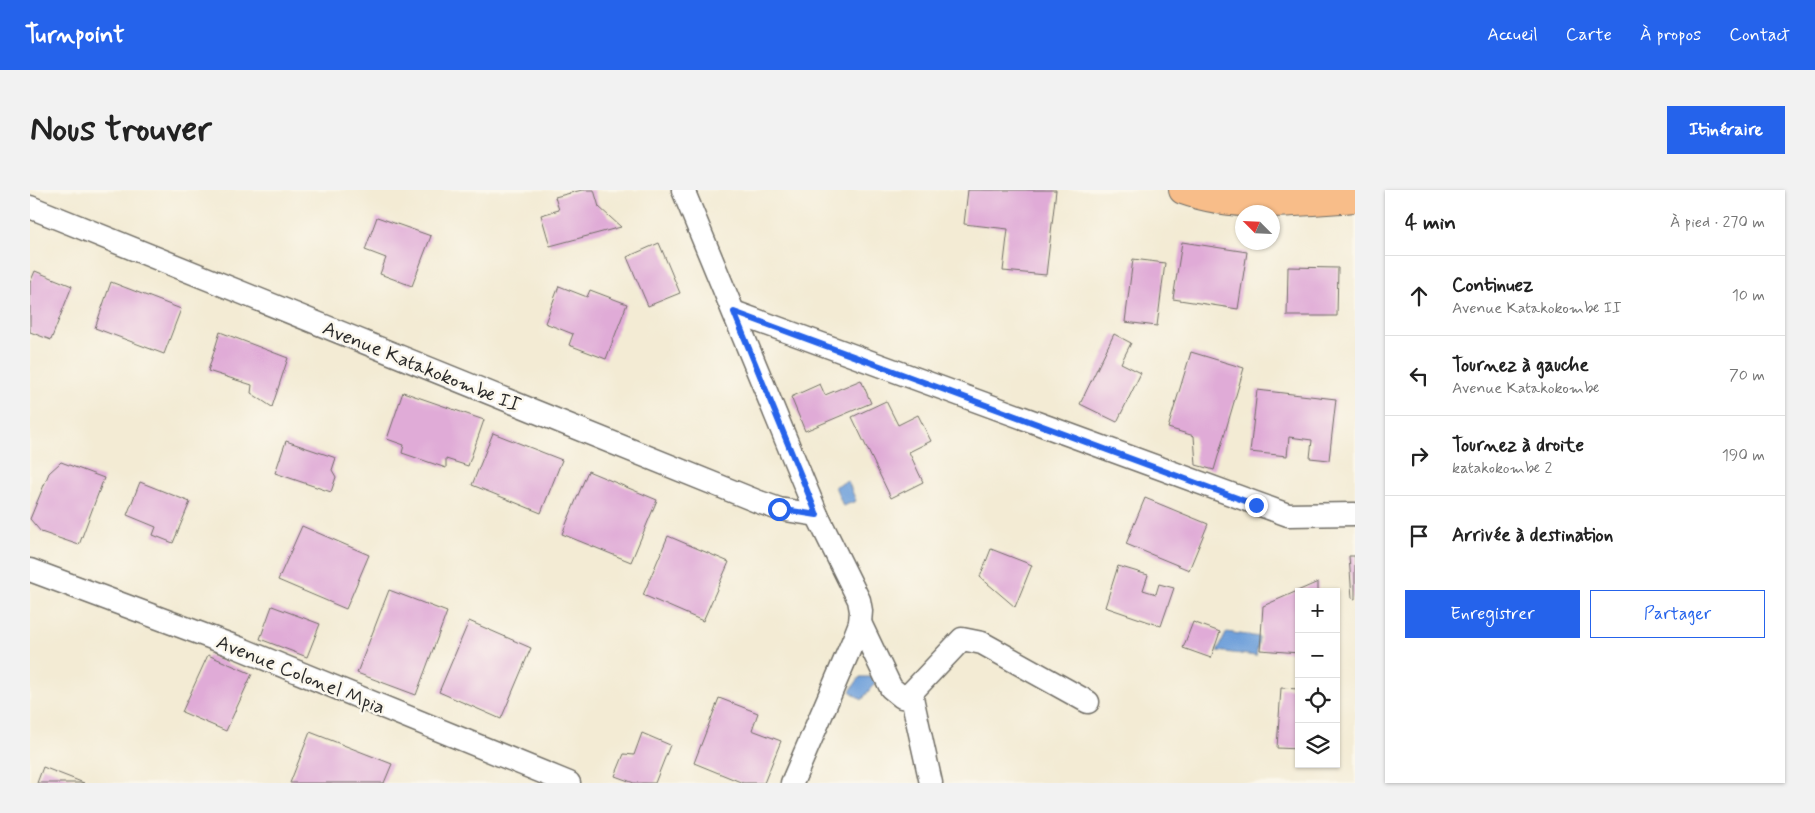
<!DOCTYPE html>
<html lang="fr">
<meta charset="utf-8">
<style>
:root{--surface:#fff;--page:#f2f2f2;--text:#222;--muted:#767676;--line:#e0e0e0;--accent:#2563eb}
body{margin:0;font-family:Mynerve,sans-serif;background:var(--page);color:var(--text)}
.controls{position:absolute;right:15px;bottom:15px;display:grid;overflow:hidden;border-radius:0px;box-shadow:0 1px 4px #0004}
.controls button{width:45px;height:45px;display:grid;place-items:center;padding:0;border:0;border-bottom:1px solid var(--line);background:var(--surface);color:var(--text);font:25px sans-serif}
.compass{position:absolute;left:1205px;top:15px;width:45px;height:45px;border-radius:50%;background:var(--surface);box-shadow:0 1px 4px #0004;rotate:294deg}
.stop{position:absolute;width:15px;height:15px;margin:-11px;border:4px solid #2563eb;border-radius:50%;background:#fff}
.stop.end{background:#2563eb;border-color:#fff;box-shadow:0 1px 5px #0008}
.list{margin:0;padding:0;list-style:none}
h2{display:flex;justify-content:space-between;align-items:center;height:65px;margin:0;padding:0 20px;font-size:21px}
h2 small{font-size:16px;font-weight:400;color:var(--muted)}
.list li{display:grid;grid-template-columns:32px 1fr auto;gap:15px;align-items:center;box-sizing:border-box;height:80px;padding:0 20px;border-top:1px solid var(--line)}
.list b{display:block;font-size:19px;white-space:nowrap}
.list p{margin:0;font-size:16px;white-space:nowrap;color:var(--muted)}
.list em{font-size:16px;font-style:normal;color:var(--muted)}
.actions{display:flex;gap:10px;padding:15px 20px}
.actions a{flex:1;padding:11px 0;border:1px solid var(--accent);border-radius:0px;text-align:center;font-size:18px;color:var(--accent)}
.actions .main{background:var(--accent);color:#fff}
.icon{flex:none;width:28px;height:28px;fill:none;stroke:currentColor;stroke-width:2;stroke-linecap:round;stroke-linejoin:round}
.map{position:relative;flex:none;width:1325px;height:593px;overflow:hidden;border-radius:0px}
header{display:flex;align-items:center;gap:30px;box-sizing:border-box;height:70px;padding:0 25px;background:var(--accent);color:#fff}
header strong{font-size:24px}
nav{display:flex;gap:28px;margin-inline-start:auto;font-size:18px}
.intro{display:flex;align-items:center;justify-content:space-between;box-sizing:border-box;height:120px;padding:0 30px}
h1{margin:0;font-size:35px}
.button{padding:12px 22px;border-radius:0px;background:var(--accent);color:#fff;font-size:18px;font-weight:700}
main{display:flex;gap:30px;padding:0 30px}
aside{flex:1;background:var(--surface);border-radius:0px;box-shadow:0 1px 4px #0004}
.map>svg:first-child{display:block}
.water{fill:#6fa0da;stroke:#4d6682}
.building{fill:#e0abd7}
.lines{fill:none;stroke-linecap:round;stroke-linejoin:round}
.minor-casing{stroke:#716e66;stroke-width:25}
.major-casing{stroke:#716e66;stroke-width:30}
.minor{stroke:#fff;stroke-width:22}
.major{stroke:#f8bd89;stroke-width:28}
.route{stroke:#2563eb;stroke-width:6}
.labels{text-anchor:middle;stroke-width:5;stroke-linejoin:round;paint-order:stroke}
.street-label{font-size:20px;fill:#2b2b2b;stroke:#fbf7ec}
</style>
<header>
<strong>Turnpoint</strong>
<nav><a>Accueil</a><a>Carte</a><a>À propos</a><a>Contact</a></nav>
</header>
<div class="intro"><h1>Nous trouver</h1><a class="button">Itinéraire</a></div>
<main>
<div class="map">
<svg width="1325" height="593" viewBox="0 0 1325 593">
<rect width="100%" height="100%" fill="#fbf7ec"/>
<filter id="ink" filterUnits="userSpaceOnUse"><feTurbulence type="fractalNoise" baseFrequency=".02" numOctaves="2"/><feDisplacementMap in="SourceGraphic" scale="10" xChannelSelector="R" yChannelSelector="G"/><feConvolveMatrix kernelMatrix="1 2 1 2 8 2 1 2 1" color-interpolation-filters="sRGB"/></filter>
<filter id="wash" filterUnits="userSpaceOnUse"><feTurbulence type="fractalNoise" baseFrequency=".0096" numOctaves="4" result="noise"/><feDisplacementMap in="SourceGraphic" scale="20" xChannelSelector="R" yChannelSelector="G"/><feGaussianBlur stdDeviation="1.12" result="paint"/><feColorMatrix in="noise" values="0 0 0 0 0 0 0 0 0 0 0 0 0 0 0 0 0 1.4 0 .05"/><feComposite in="paint" operator="in"/></filter>
<g filter="url(#wash)">
<rect width="100%" height="100%" fill="#f3ebd4"/>
<g class="water">
<path d="M818 291 826 311 813 316 805 296Z"/>
<path d="M1197 442 1229 447 1226 466 1187 461Z"/>
<path d="M830 487H849L832 510 820 501Z"/>
</g>
<g id="blocks">
<g class="building">
<path d="M552 0H564L569 17 591 37 520 56 511 25 529 20 525 7Z"/>
<path d="M938 0H1026L1016 85 973 81 978 39 934 34Z"/>
<path d="M347 27 401 46 382 96 350 84 356 68 335 60Z"/>
<path d="M1152 52 1217 62 1208 119 1143 109Z"/>
<path d="M629 53 650 103 618 116 597 67Z"/>
<path d="M1103 69 1135 73 1127 136 1095 132Z"/>
<path d="M1258 77 1308 78 1307 126H1257Z"/>
<path d="M5 81 42 96 21 150 0 142V93Z"/>
<path d="M81 92 151 119 134 164 65 138Z"/>
<path d="M529 96 557 107 560 100 597 114 576 169 539 155 543 144 515 133Z"/>
<path d="M190 142 258 168 242 217 221 203 222 195 178 181Z"/>
<path d="M1084 144 1101 153 1091 173 1111 183 1087 232 1050 214Z"/>
<path d="M1161 162 1214 178 1184 280 1166 275 1164 246 1138 238Z"/>
<path d="M831 190 841 213 775 241 761 207 790 194 795 205Z"/>
<path d="M1227 200 1306 209 1299 270 1280 268 1282 250 1259 247 1257 266 1220 262Z"/>
<path d="M373 202 454 230 438 276 416 269V278L372 263 374 255 357 249Z"/>
<path d="M856 211 868 235 888 225 901 251 879 262 893 292 861 308 822 227Z"/>
<path d="M463 243 532 270 511 323 442 295Z"/>
<path d="M256 251 306 268 302 280 306 287 301 302 245 283Z"/>
<path d="M31 272 74 288 49 355 11 342 0 329 19 283Z"/>
<path d="M558 281 627 310 601 372 532 344Z"/>
<path d="M110 292 160 312 143 353 123 345 126 337 97 325Z"/>
<path d="M1115 308 1178 334 1159 380 1096 354Z"/>
<path d="M272 336 339 365 316 419 248 390Z"/>
<path d="M638 346 699 372 673 431 613 405Z"/>
<path d="M961 359 1002 375 985 417 950 387Z"/>
<path d="M1319 366H1325V409L1322 408Z"/>
<path d="M1088 376 1118 385 1113 400 1126 404 1129 394 1144 398 1131 436 1075 417Z"/>
<path d="M1288 392V402H1269V463L1230 460 1233 416Z"/>
<path d="M359 400 417 422 386 505 327 483Z"/>
<path d="M242 416 290 434 277 467 230 449Z"/>
<path d="M439 431 501 458 471 529 409 502Z"/>
<path d="M1163 432 1190 442 1181 468 1153 458Z"/>
<path d="M178 465 222 484 196 541 152 522Z"/>
<path d="M1251 498 1269 499V559L1247 558Z"/>
<path d="M689 508 728 523 722 540 751 551 734 593H713L664 573Z"/>
<path d="M280 542 362 574 354 593H260Z"/>
<path d="M612 543 640 555 625 593H604L585 586 594 564 604 565Z"/>
<path d="M13 577 54 593H7Z"/>
</g>
</g>
</g>
<g filter="url(#ink)">
<use href="#blocks" fill-opacity="0" stroke="#716e66" stroke-width="1"/>
<g class="lines">
<g class="minor-casing">
<g id="minor">
<path d="M653 0 787 325 829 410 831 421 830 433 823 451 762 593"/>
<path d="M0 17 729 312 749 319 787 325"/>
<path d="M704 122 1258 325 1325 324"/>
<path d="M0 380 209 458 539 593"/>
<path d="M830 433 861 498 872 507 881 503 932 449 952 453 1058 512"/>
<path d="M881 503 901 593"/>
</g>
</g>
<g class="major-casing">
<path id="major" d="M1153 0C1209 20 1267 12 1325 8"/>
</g>
<use href="#minor" class="minor"/>
<use href="#major" class="major"/>
</g>
</g>
<g class="lines" filter="url(#ink)">
<path class="route" d="M749 319 787 325 704 122 1226 315"/>
</g>
<g class="labels">
<g class="street-label">
<text transform="translate(392 176) rotate(22)" y="7">Avenue Katakokombe II</text>
<text transform="translate(271 484) rotate(22)" y="7">Avenue Colonel Mpia</text>
</g>
</g>
</svg>
<div class="controls">
<button>+</button>
<button>−</button>
<button><svg class="icon" aria-label="locate" viewBox="0 0 24 24"><circle cx="12" cy="12" r="6"/><path d="M12 2v4M12 18v4M2 12h4M18 12h4"/></svg></button>
<button><svg class="icon" aria-label="layers" viewBox="0 0 24 24"><path d="M12 4l9 5-9 5-9-5zM3 14l9 5 9-5"/></svg></button>
</div>
<svg class="compass" viewBox="-18 -18 36 36"><path d="M0-13l5 13h-10z" fill="#e53935"/><path d="M0 13l5-13h-10z" fill="#767676"/></svg>
<div class="stop" style="left:749px;top:319px"></div>
<div class="stop end" style="left:1226px;top:315px"></div>
</div>
<aside>
<h2>4 min<small>À pied · 270 m</small></h2>
<ul class="list">
<li><svg class="icon" aria-label="ahead" viewBox="0 0 24 24"><path d="M12 20V5M6 11l6-6 6 6"/></svg><div><b>Continuez</b><p>Avenue Katakokombe II</p></div><em>10 m</em></li>
<li><svg class="icon" aria-label="left" viewBox="0 0 24 24"><path d="M17 20v-9H6M10 6l-5 5 5 5"/></svg><div><b>Tournez à gauche</b><p>Avenue Katakokombe</p></div><em>70 m</em></li>
<li><svg class="icon" aria-label="right" viewBox="0 0 24 24"><path d="M7 20v-9h11M14 6l5 5-5 5"/></svg><div><b>Tournez à droite</b><p>katakokombe 2</p></div><em>190 m</em></li>
<li><svg class="icon" aria-label="arrive" viewBox="0 0 24 24"><path d="M6 21V4h12l-3 4 3 4H6"/></svg><div><b>Arrivée à destination</b></div></li>
</ul>
<div class="actions"><a class="main">Enregistrer</a><a>Partager</a></div>
</aside>
</main>
